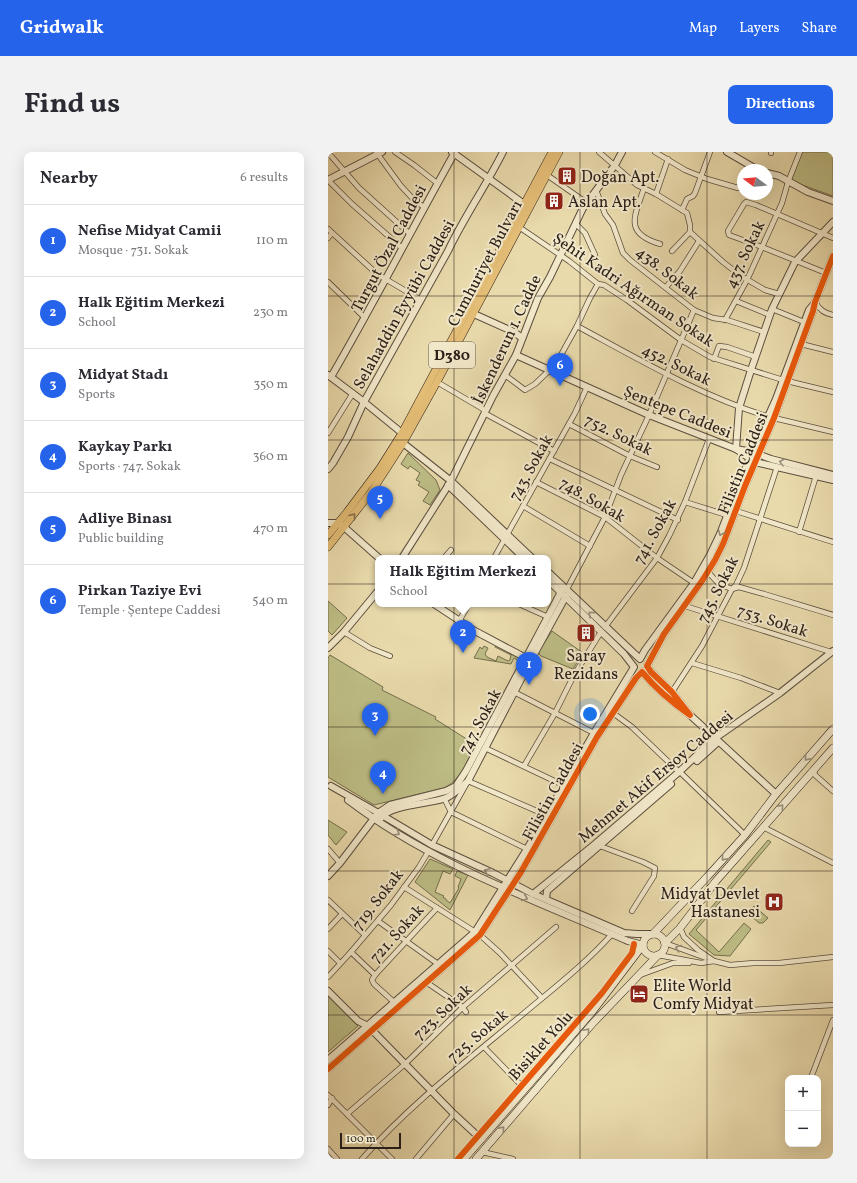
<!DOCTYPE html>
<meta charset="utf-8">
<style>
:root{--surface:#fff;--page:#f2f2f3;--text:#2b2b33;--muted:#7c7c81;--line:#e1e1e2;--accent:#2563eb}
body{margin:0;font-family:Vollkorn,serif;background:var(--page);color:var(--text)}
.controls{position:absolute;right:12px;bottom:12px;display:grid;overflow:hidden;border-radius:8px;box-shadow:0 4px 16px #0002}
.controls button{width:36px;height:36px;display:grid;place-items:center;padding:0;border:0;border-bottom:1px solid var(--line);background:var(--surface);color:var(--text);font:20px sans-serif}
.compass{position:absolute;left:409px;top:12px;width:36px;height:36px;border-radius:50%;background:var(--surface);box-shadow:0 4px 16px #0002;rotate:286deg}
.scale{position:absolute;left:12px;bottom:10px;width:61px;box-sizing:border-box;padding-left:4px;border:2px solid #2c2019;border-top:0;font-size:11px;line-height:14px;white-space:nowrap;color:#2c2019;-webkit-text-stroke:3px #f1e7c9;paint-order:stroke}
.you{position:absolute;left:262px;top:562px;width:14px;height:14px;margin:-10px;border:3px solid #fff;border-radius:50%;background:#1a73e8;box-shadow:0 0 0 6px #1a73e833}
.badge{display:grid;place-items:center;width:26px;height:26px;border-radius:50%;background:var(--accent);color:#fff;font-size:13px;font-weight:700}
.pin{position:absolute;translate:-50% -33px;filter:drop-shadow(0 1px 2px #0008)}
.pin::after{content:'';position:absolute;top:21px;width:14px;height:12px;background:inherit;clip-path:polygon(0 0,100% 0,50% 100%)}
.popup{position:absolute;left:47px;top:403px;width:176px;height:52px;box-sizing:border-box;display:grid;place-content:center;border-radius:8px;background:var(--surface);filter:drop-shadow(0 1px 3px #0005);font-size:13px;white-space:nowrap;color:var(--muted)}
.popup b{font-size:15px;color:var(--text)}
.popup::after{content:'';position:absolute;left:50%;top:100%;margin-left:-8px;border:8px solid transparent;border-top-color:var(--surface)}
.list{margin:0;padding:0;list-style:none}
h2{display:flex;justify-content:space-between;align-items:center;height:52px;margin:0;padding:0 16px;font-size:17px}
h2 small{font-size:13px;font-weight:400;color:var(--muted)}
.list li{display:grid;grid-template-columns:26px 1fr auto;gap:12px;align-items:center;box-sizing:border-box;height:72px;padding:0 16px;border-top:1px solid var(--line)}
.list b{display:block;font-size:15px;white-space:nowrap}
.list p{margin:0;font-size:13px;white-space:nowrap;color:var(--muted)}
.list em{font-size:13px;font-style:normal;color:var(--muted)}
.map{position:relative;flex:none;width:505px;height:1007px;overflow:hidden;border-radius:8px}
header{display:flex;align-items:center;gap:24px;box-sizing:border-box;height:56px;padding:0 20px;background:var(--accent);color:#fff}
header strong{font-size:19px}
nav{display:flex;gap:22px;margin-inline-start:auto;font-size:14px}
.intro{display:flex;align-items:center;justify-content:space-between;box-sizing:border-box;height:96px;padding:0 24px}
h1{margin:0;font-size:28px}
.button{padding:10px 18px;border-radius:8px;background:var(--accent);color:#fff;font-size:14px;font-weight:700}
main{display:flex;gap:24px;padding:0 24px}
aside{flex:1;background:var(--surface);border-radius:8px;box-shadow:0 4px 16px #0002}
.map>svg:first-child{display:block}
.green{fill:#bdbd85;stroke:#746e4f}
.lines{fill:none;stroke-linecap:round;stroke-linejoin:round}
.minor-casing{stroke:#5b4e3e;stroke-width:6}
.tertiary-casing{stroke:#5b4e3e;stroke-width:8}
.secondary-casing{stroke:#2c2019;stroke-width:8}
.primary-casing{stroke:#2c2019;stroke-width:8}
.minor{stroke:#f1e7c9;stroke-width:4.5}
.tertiary{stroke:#f1e7c9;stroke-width:6}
.secondary{stroke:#f1e7c9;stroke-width:7}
.primary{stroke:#e4bd76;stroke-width:7}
.cycleway-casing{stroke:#f1e7c9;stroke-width:8}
.cycleway{stroke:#e8590c;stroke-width:6}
.oneway{stroke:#988d7a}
.oneway2{stroke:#886e48}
.grid{fill:none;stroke:#2c2019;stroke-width:1;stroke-opacity:0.55}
.labels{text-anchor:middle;stroke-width:4;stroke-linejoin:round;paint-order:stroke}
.shield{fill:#f1e7c9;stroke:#675c4e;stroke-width:1}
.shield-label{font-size:15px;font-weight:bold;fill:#2c2019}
.poi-label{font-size:16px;fill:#2c2019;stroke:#f1e7c9;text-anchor:start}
.street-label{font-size:16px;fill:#2c2019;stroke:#f1e7c9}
</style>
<header>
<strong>Gridwalk</strong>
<nav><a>Map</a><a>Layers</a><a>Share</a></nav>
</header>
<div class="intro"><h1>Find us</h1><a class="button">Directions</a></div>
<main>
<aside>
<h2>Nearby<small>6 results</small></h2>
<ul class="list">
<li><span class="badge">1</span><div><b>Nefise Midyat Camii</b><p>Mosque · 731. Sokak</p></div><em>110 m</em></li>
<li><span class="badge">2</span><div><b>Halk Eğitim Merkezi</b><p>School</p></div><em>230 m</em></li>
<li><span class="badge">3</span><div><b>Midyat Stadı</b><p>Sports</p></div><em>350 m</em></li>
<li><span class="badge">4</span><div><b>Kaykay Parkı</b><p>Sports · 747. Sokak</p></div><em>360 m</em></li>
<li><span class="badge">5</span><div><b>Adliye Binası</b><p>Public building</p></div><em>470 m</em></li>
<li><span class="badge">6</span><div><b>Pirkan Taziye Evi</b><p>Temple · Şentepe Caddesi</p></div><em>540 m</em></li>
</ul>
</aside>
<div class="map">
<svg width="505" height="1007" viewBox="0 0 505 1007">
<rect width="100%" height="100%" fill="#e9daac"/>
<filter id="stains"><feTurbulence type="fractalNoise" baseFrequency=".005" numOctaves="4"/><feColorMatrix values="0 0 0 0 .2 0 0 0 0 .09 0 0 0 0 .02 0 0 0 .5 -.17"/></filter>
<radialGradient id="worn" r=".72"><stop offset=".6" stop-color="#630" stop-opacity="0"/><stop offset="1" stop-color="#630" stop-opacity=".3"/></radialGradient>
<g class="green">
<path d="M474 0H505V44L463 29Z"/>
<path d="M80 301 108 328 112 338 102 353 95 349 101 340 90 333 92 330 88 328 92 321 82 314 80 317 73 312Z"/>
<path d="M0 449 19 466 4 483 0 479Z"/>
<path d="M224 479 255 501 245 517 213 504 211 502V499Z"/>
<path d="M168 492 191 504 192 510 186 506 183 512 146 506 152 495 154 497 156 494 160 496 157 502 159 505 168 509 170 504 180 509 182 508 183 503 167 495Z"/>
<path d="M2 503 55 535 54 538 108 565 107 567 148 593C139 609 133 628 116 636L46 653 0 625V506Z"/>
<path d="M0 668 19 680 8 693 0 683Z"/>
<path d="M440 688 443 690 368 778 391 800 416 771 423 777 402 804 386 803 361 782Z"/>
<path d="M102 707 125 717 122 722 115 719 107 740 116 744 115 745 118 747V748L122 751 131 736 130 735 133 727 127 724 129 719 140 723 122 758 87 730Z"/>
<path d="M426 754 440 766 435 771H431L421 762 420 760Z"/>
<path d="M0 843 30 874 0 900Z"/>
</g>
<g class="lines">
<g class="minor-casing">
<g id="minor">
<path d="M48 0 73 34 87 49 96 55"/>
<path d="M67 0 86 13 109 31"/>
<path d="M271 0 309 33 328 42 359 61 362 73V80L395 110 413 124 437 138 451 142"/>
<path d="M327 0 357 18 379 27 410 36H413L415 33"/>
<path d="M0 1 4 5 31 36 82 82"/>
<path d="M443 1V0"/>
<path d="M219 23 259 51"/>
<path d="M0 28 24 52 74 96"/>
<path d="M316 36C307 64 295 81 332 92"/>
<path d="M268 38 277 62 285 73 295 101 302 108 366 158 385 166 399 168 436 180"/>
<path d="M328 42 340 7"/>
<path d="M354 58 359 47 365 44 367 41 382 0"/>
<path d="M248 72 257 81 267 103"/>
<path d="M191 75 241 109 270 132 276 133 299 148 353 188 382 205 455 228"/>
<path d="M0 77 49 122 93 148"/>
<path d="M0 86 4 81"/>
<path d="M344 99 362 80"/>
<path d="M498 121 434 95 401 83 400 79 416 52 418 50 428 53 505 86"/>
<path d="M0 130 37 166"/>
<path d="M338 135 352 119 371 89"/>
<path d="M408 149 442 163"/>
<path d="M487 150C492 158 496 161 505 163"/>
<path d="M444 157 476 170"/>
<path d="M397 168 419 128 454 51 460 30 472 0"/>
<path d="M249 174C312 208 373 244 441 265"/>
<path d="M473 192 505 200"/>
<path d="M386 207 391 194 399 195 428 205"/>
<path d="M177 223 197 238 207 232 228 212 249 174 262 146 270 132"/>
<path d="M459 229 505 240"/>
<path d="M109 230 155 257 158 262 226 299"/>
<path d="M446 266 505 280"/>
<path d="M241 272 302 304 329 315"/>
<path d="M0 281 25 241"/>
<path d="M222 307 350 368"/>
<path d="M208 330 277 365 329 406 366 431"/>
<path d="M357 350 402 364"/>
<path d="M195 354 262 394"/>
<path d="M408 359 505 390"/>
<path d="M471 380 488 324"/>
<path d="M116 406 123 398"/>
<path d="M166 406 247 261 259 235"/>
<path d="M380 420 391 432 396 434 404 437 411 435 436 442 505 463"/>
<path d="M239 437 277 365 293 323 321 263 366 158"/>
<path d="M191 452 220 465"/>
<path d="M357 454 503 500"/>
<path d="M131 469 141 452"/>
<path d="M277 475 329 406 341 384 357 350 381 287"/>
<path d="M16 480 42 496 62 504"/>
<path d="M364 511 413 526 452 541"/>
<path d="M186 540 266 581"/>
<path d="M344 540 374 494 404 437 408 433 416 416 449 315"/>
<path d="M285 561 304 575 351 620"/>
<path d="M157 596 235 633"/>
<path d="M196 614 227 561 246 523 273 480"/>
<path d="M486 619 487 623 505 639"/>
<path d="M354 622 417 683"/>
<path d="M116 646 123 660 199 697"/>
<path d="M435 675 505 711"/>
<path d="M104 693 140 629 218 663"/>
<path d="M272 694 315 710 327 716 326 724 304 759"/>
<path d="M0 697 12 711"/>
<path d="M76 735 152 783 172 801 214 846"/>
<path d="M0 748 37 783"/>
<path d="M50 769 110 812"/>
<path d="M352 776 356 785 370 798 386 809 402 813 426 811H451L505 805"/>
<path d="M0 777 14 762"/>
<path d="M337 791 378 806"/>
<path d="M0 799 12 811"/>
<path d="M23 800 47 823 44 828 46 832 67 851"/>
<path d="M330 803 373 811 386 809H384"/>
<path d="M47 823 109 756"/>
<path d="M312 823 345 811H361"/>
<path d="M0 825 23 800 63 753 91 715 100 700"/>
<path d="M98 830 133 854 138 860"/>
<path d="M391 860 505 853"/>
<path d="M156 895 193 933"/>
<path d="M484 923 505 868"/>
<path d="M0 943 64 1007"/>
<path d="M0 953 4 946"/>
<path d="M19 962 77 912 134 856 228 775"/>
<path d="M0 997 9 1007"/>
<path d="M154 1000 185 1007"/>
<path d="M34 1007C83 951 144 905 201 857 230 833 259 810 284 782"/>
<path d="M88 1007 126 962"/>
</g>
</g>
<g class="tertiary-casing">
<g id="tertiary">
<path d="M124 0 196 52"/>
<path d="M399 0 430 18"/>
<path d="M439 21 451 24 480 40 505 49"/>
<path d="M0 28 54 0"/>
<path d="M505 70 467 110 444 157 423 218 411 256 408 297 424 300 443 307 505 323"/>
<path d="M146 162 186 180 194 186"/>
<path d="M188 203 321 263 408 297 427 310 505 328"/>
<path d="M0 223 36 250 74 281"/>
<path d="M3 225C46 151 85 75 127 0"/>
<path d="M75 291 123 329 204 406"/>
<path d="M0 317 5 311 20 285 36 250 120 99C136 65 158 34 175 0"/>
<path d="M120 333 196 406"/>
<path d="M0 371H10L16 375 51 406"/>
<path d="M74 406 123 329 165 244 188 203 210 146 222 125 255 56 287 13 294 0"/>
<path d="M220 420 312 507 317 498 366 431 382 403 392 382 424 300 448 247 481 158 486 152"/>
<path d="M106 452 147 479 198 506"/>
<path d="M0 496 16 480 50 439"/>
<path d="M362 563 448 642"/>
<path d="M369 609 390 590"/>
<path d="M3 634 47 659 104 693 165 721 205 742 296 781 309 782H325"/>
<path d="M20 648C104 712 204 747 300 789L315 793"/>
<path d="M53 666C62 653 102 652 118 646 127 642 133 635 140 629L203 508 238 444"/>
<path d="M0 724 12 711 50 661 62 653 118 639 128 634 138 619 234 438"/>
<path d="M205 742 267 692 351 620 386 587 452 541 505 499"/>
<path d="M218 747 219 739 343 632"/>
<path d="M0 839 30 869 40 874 126 962 153 987"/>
<path d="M0 908 147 780 199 697 266 581 306 515 296 502 220 428"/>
<path d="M0 917 152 783 193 720 269 585 308 526 314 520C328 537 345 551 362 563L344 540 323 520 319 514 336 482 374 429 387 408 395 392 417 334 446 266 485 159 487 150 505 104"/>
</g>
</g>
<g class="secondary-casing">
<g id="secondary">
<path d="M325 782 379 725 417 683 448 642 505 577"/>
<circle cx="326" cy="793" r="11"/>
<path d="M337 791 352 776 388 729 505 596"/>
<path d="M136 1007 264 860 315 793"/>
<path d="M148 1007 265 871 330 803"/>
</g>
</g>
<g class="primary-casing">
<g id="primary">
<path d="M0 383 19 360 52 316 74 281 224 0"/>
<path d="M0 395 44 339 75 291 109 230 231 0"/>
</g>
</g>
<use href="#minor" class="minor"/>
<use href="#tertiary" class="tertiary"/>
<use href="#secondary" class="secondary"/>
<use href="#primary" class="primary"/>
<g class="cycleway-casing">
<g id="cycleway">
<path d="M0 917 152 783 193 720 269 585 308 526 314 520C328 537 345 551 362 563L344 540 323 520 319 514 336 482 374 429 387 408 395 392 417 334 446 266 485 159 487 150 505 104"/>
<path d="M130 1007 274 841 304 801 306 792"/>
</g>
</g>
<use href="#cycleway" class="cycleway"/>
</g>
<defs><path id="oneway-chevron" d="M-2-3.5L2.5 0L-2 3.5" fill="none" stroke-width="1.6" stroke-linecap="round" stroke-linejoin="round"/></defs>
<g class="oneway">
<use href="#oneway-chevron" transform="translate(454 310) rotate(-166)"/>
<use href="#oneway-chevron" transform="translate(393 381) rotate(113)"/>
<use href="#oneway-chevron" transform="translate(263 462) rotate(-137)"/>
<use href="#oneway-chevron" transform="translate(479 606) rotate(131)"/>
<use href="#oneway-chevron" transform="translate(453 655) rotate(-49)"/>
<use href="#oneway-chevron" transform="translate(69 681) rotate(32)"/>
<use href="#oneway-chevron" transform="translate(396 706) rotate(131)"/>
<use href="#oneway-chevron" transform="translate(159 719) rotate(-155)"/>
<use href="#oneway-chevron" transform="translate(197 746) rotate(23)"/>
<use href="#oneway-chevron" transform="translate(350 796) rotate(-160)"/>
<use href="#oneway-chevron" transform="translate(259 879) rotate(-49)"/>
<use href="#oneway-chevron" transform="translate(174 977) rotate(-49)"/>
</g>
<use class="oneway2" href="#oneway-chevron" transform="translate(25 364) rotate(-53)"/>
<path class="grid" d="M126 0V1007M252 0V1007M379 0V1007M0 144H505M0 288H505M0 432H505M0 575H505M0 719H505M0 863H505"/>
<defs>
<g id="building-square" transform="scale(1)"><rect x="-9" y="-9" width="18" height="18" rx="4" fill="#8f2418" stroke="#f1e7c9"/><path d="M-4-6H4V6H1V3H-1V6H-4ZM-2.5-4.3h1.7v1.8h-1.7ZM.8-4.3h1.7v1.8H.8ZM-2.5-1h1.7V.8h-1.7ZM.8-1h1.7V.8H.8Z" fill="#fff"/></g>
<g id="hospital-square" transform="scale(1)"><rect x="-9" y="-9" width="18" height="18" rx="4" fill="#8f2418" stroke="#f1e7c9"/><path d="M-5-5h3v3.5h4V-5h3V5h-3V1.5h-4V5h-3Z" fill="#fff"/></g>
<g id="hotel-square" transform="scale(1)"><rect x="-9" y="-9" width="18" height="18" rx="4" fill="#8f2418" stroke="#f1e7c9"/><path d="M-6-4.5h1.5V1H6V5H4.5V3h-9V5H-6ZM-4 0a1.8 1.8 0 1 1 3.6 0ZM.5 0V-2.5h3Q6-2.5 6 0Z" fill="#fff"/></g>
</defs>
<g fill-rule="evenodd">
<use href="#building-square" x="239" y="24"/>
<use href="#building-square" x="226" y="49"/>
<use href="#building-square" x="258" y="481"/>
<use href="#hospital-square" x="446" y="750"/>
<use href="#hotel-square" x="311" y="842"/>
</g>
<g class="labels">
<rect class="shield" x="101" y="190" width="46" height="26" rx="3"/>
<g class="shield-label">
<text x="124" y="208">D380</text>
</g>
<g class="poi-label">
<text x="253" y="30">Doğan Apt.</text>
<text x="240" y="55">Aslan Apt.</text>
<text x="258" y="509" text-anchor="middle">Saray<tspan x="258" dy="18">Rezidans</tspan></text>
<text x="432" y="747" text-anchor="end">Midyat Devlet<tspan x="432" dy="18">Hastanesi</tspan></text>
<text x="325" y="839">Elite World<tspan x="325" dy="18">Comfy Midyat</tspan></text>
</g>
<g class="street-label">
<text transform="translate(60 96) rotate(-62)" y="6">Turgut Özal Caddesi</text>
<text transform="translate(416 102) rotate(-65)" y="6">437. Sokak</text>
<text transform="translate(156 111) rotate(-62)" y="6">Cumhuriyet Bulvarı</text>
<text transform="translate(340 120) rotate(38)" y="6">438. Sokak</text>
<text transform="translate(306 137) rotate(34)" y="6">Şehit Kadri Ağırman Sokak</text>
<text transform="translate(75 152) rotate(-61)" y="6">Selahaddin Eyyübi Caddesi</text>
<text transform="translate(178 187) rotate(-65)" y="6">İskenderun 1. Cadde</text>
<text transform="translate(349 212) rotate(26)" y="6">452. Sokak</text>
<text transform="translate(350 259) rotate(22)" y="6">Şentepe Caddesi</text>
<text transform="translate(291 282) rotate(26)" y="6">752. Sokak</text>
<text transform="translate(414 311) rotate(-68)" y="6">Filistin Caddesi</text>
<text transform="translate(202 315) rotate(-61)" y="6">743. Sokak</text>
<text transform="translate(265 347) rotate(30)" y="6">748. Sokak</text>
<text transform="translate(326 379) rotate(-61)" y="6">741. Sokak</text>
<text transform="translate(389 437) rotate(-63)" y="6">745. Sokak</text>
<text transform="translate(445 468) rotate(18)" y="6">753. Sokak</text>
<text transform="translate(151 569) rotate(-62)" y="6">747. Sokak</text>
<text transform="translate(327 624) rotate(-40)" y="6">Mehmet Akif Ersoy Caddesi</text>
<text transform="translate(224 639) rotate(-61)" y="6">Filistin Caddesi</text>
<text transform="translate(49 747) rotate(-52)" y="6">719. Sokak</text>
<text transform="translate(68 781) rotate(-48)" y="6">721. Sokak</text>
<text transform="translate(114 859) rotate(-43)" y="6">723. Sokak</text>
<text transform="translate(149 883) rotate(-40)" y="6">725. Sokak</text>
<text transform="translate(212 893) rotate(-48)" y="6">Bisiklet Yolu</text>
</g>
</g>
<rect width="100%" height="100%" filter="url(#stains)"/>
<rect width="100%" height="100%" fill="url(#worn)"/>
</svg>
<div class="controls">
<button>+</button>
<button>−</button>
</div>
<svg class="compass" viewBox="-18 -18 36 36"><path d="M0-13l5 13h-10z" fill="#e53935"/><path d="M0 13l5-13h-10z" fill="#7c7c81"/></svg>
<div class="scale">100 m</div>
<div class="you"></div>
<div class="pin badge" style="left:201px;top:533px">1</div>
<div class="pin badge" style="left:135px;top:501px">2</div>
<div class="popup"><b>Halk Eğitim Merkezi</b>School</div>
<div class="pin badge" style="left:47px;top:584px">3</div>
<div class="pin badge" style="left:55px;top:642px">4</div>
<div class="pin badge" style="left:52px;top:367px">5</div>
<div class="pin badge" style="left:232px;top:234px">6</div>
</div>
</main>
